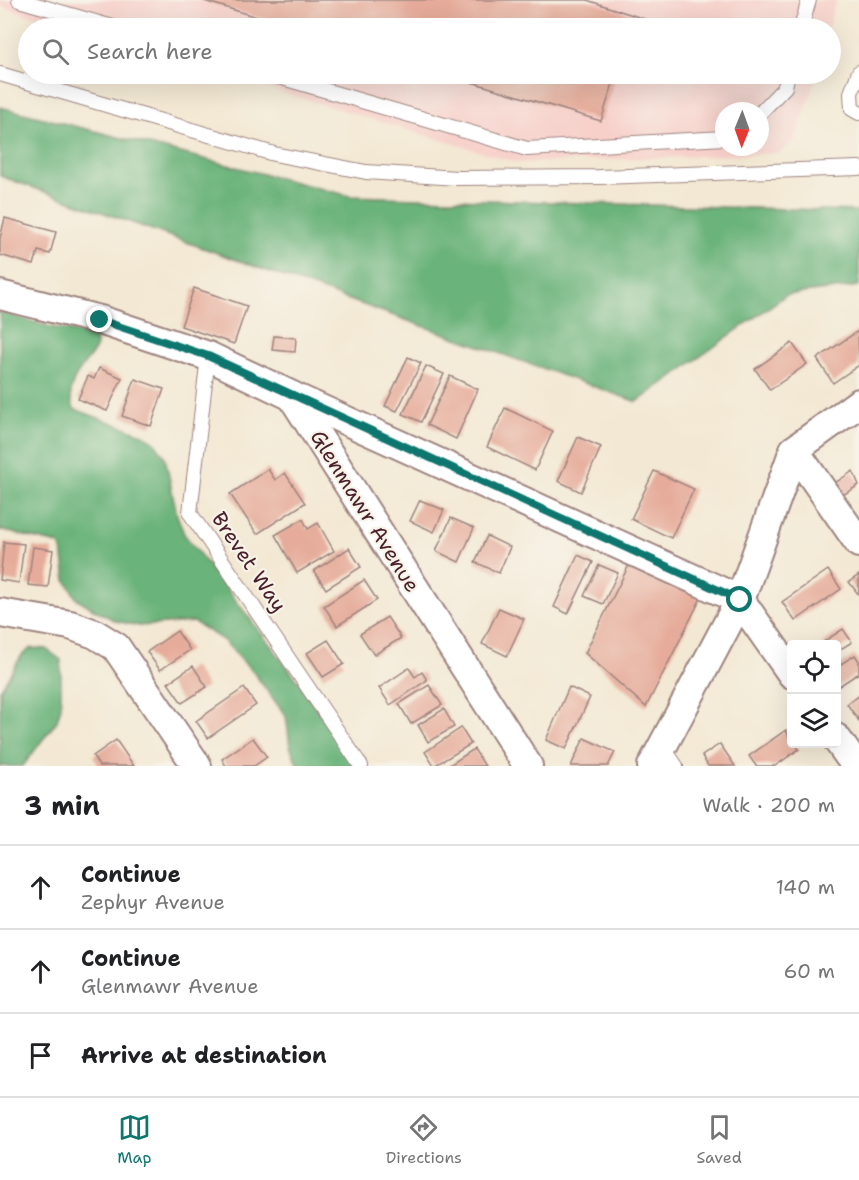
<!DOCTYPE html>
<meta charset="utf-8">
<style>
:root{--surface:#fff;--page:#f2f2f2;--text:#202124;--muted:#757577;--line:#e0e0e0;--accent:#0f766e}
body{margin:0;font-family:"Shantell Sans",sans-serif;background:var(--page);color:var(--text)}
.controls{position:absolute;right:18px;bottom:18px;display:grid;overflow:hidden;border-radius:6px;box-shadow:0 6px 24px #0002}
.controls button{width:54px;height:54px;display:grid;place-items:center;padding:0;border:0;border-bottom:2px solid var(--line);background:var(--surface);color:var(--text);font:30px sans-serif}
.compass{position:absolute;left:715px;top:102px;width:54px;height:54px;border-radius:50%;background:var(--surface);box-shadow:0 6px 24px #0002;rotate:181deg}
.stop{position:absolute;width:18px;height:18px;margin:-14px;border:4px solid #0f766e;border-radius:50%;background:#fff}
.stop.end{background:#0f766e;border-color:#fff;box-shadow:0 2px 6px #0008}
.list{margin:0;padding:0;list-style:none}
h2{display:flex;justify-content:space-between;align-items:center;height:78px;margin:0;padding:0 24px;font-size:26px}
h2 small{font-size:20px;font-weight:400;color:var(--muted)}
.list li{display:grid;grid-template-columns:39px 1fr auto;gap:18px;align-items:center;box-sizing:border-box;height:84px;padding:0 24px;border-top:2px solid var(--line)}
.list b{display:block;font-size:22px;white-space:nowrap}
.list p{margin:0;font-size:20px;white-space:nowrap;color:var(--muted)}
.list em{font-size:20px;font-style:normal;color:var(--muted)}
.icon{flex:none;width:33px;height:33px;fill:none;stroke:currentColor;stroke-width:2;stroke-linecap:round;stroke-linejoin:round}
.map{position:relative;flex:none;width:859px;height:766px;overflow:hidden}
.search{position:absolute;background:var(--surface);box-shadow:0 6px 24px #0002;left:18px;right:18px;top:18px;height:66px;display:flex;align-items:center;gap:15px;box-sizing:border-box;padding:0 21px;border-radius:33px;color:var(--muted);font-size:22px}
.sheet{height:330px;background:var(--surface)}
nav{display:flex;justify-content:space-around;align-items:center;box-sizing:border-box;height:84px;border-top:2px solid var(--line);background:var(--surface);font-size:16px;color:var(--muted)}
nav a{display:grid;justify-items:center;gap:3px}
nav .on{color:var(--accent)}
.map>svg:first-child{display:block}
.built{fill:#f7d0ca;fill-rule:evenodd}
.forest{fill:#6bb37a;stroke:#5a6952;stroke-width:1.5}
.building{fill:#e6ab9a}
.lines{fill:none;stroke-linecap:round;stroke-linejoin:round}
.service-casing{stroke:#9e847f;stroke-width:16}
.minor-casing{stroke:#9e847f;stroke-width:32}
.service{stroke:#fff;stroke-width:14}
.minor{stroke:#fff;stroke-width:28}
.route{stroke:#0f766e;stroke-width:8}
.labels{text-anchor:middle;stroke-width:4.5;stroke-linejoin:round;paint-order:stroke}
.street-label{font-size:21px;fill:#4a1f2b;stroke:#f7f3e8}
</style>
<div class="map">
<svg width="859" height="766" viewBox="0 0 859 766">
<rect width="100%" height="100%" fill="#f7f3e8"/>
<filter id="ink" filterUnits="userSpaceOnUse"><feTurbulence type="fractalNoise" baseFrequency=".0167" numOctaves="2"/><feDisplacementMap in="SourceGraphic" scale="12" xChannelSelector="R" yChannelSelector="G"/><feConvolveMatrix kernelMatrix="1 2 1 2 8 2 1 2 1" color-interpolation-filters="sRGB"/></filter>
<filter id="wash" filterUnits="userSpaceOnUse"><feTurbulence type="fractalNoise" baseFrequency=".008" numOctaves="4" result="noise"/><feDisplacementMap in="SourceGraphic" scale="24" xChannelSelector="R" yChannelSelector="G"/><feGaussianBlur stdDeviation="1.35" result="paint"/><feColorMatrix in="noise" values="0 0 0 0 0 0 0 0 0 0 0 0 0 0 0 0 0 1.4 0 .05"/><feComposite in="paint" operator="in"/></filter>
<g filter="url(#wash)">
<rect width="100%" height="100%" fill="#f3e8d3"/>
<g class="built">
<path d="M0 0H836L828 28H74L0 6Z"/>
<path d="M222 74H817L796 139 780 153 518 163ZM724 111H760V147H724Z"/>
</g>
<g class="forest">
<path d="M0 107 350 196 859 211V286L786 295 637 402 0 176Z"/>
<path d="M0 312 51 327 95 335 96 349C82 368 63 384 74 409L140 433 154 441 165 457 177 515 184 534 299 682 356 766H298L290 746 286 716 254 673 223 640 194 622 139 626 116 621 95 610 76 598 66 580 62 549 58 544 0 530Z"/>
<path d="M31 648 46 649 61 660V707L57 721 23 766H0V690L22 655Z"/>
</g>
<g id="blocks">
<g class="building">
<path d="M201 0H587L672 28H293Z"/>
<path d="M445 74H616L601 121Z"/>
<path d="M5 218 56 232 50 254 38 251 34 265 0 255V238Z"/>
<path d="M194 288 247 306 234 344 181 326Z"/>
<path d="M858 331 859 365 833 383 817 359Z"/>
<path d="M274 336 296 338 295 352 272 350Z"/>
<path d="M792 343 807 364 770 390 755 369Z"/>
<path d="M408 357 421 363 397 411 385 406Z"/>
<path d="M426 366 444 374 421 422 403 414Z"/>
<path d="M99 368 122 378 107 411 78 399 88 376 94 379Z"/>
<path d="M450 376 478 389 456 439 427 425Z"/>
<path d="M135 379 164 389 151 426 122 416Z"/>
<path d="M505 408 553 431 535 470 487 447Z"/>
<path d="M578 437 601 447 581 492 558 481Z"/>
<path d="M268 469 275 480 285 473 305 503 257 534 230 494Z"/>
<path d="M654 471 694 489 671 538 631 519Z"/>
<path d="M853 471 859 485 843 495 835 483Z"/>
<path d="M420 500 444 510 434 532 410 521Z"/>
<path d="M451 518 474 528 459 562 436 551Z"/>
<path d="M303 519 308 529 318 523 334 551 297 573 275 535Z"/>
<path d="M487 536 510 547 499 573 475 562Z"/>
<path d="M4 542 24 544 19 583 0 580Z"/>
<path d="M33 547 53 550 48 587 28 585Z"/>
<path d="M349 548 361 567 326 589 314 571Z"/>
<path d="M578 555 593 562 568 614 554 607Z"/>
<path d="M630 563 701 598 646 707 585 653Z"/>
<path d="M599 565 618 573 603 604 584 596Z"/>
<path d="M828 570 841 589 795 621 782 602Z"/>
<path d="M859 575V595L849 582Z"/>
<path d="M364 580 377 600 337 626 324 606Z"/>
<path d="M499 608 524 619 507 656 482 644Z"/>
<path d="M387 617 401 638 374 655 360 634Z"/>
<path d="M843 629 852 642 836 652V644H820Z"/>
<path d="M177 631 190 650 160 670 147 652Z"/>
<path d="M328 640 344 664 323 677 307 653Z"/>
<path d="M855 655 859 661V673L836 688V667Z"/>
<path d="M193 666 207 687 182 703 168 683Z"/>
<path d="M409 668 415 677 422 672 427 680 390 705 379 688Z"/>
<path d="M429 685 442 705 411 724 399 704Z"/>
<path d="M569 687 590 697 566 749 546 740Z"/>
<path d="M244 688 256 705 208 738 196 721Z"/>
<path d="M859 696V721L847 704Z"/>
<path d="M444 709 454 727 428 742 418 725Z"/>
<path d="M461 728 471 744 434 766 425 752Z"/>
<path d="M786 730 792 744H795L799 749 775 766H756L749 756Z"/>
<path d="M253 738 267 757 254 766H226L222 759Z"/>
<path d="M584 738 615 752 608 766H571Z"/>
<path d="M116 740 134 766H99L93 756Z"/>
<path d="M720 744 735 766H708L702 756Z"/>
<path d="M474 749 485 766H448Z"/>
</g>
</g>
</g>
<g filter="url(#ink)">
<use href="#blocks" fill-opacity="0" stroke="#9e847f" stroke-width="1.5"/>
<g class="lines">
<g class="service-casing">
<g id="service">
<path d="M19 0 116 28"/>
<path d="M801 28 809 0"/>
<path d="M859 72 851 93 852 109 859 113"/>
<path d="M0 74 274 154 366 172 457 178 600 177 859 168"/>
<path d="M269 74 527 149 724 138"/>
<path d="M760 113 785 87 788 74"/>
<path d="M208 356 190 513 361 766"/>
<path d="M663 747 676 766"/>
</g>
</g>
<g class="minor-casing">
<g id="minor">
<path d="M0 295 100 320 208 356 292 396 528 766"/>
<path d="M292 396 740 600 792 674"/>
<path d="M794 450 859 543"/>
<path d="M0 613 70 625 95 634 116 647 197 766"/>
<path d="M836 738 856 766"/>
<path d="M652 766 740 600 794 450 859 403"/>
</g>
</g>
<use href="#service" class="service"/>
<use href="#minor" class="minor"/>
</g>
</g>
<g class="lines" filter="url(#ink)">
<path class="route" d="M100 320 208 356 740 600"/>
</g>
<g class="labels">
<g class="street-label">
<text transform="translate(365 511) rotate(58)" y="7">Glenmawr Avenue</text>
<text transform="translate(249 562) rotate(56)" y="7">Brevet Way</text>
</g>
</g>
</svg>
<div class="controls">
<button><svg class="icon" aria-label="locate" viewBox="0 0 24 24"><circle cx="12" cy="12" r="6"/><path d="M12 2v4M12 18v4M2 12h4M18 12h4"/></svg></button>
<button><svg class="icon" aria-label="layers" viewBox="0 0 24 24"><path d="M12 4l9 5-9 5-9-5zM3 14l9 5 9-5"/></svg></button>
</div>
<svg class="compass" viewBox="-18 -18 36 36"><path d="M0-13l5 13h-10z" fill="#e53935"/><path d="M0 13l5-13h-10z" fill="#757577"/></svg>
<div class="stop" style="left:740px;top:600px"></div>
<div class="stop end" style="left:100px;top:320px"></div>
<div class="search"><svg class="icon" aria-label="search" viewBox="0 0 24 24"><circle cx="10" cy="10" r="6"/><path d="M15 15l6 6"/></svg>Search here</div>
</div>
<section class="sheet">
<h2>3 min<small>Walk · 200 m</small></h2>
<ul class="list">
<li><svg class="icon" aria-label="ahead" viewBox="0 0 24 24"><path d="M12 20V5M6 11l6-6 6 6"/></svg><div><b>Continue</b><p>Zephyr Avenue</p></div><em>140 m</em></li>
<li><svg class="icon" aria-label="ahead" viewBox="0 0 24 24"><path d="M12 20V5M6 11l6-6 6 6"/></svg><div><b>Continue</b><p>Glenmawr Avenue</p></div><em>60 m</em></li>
<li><svg class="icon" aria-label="arrive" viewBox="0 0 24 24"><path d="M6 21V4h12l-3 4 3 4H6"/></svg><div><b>Arrive at destination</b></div></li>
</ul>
</section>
<nav>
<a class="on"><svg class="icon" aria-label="map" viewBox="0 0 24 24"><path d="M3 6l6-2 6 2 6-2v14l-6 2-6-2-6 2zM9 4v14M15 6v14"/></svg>Map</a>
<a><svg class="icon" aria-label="directions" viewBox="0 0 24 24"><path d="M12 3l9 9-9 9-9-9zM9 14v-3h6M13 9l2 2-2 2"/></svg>Directions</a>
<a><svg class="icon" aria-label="saved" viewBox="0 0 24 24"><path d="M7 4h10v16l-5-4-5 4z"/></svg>Saved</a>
</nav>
